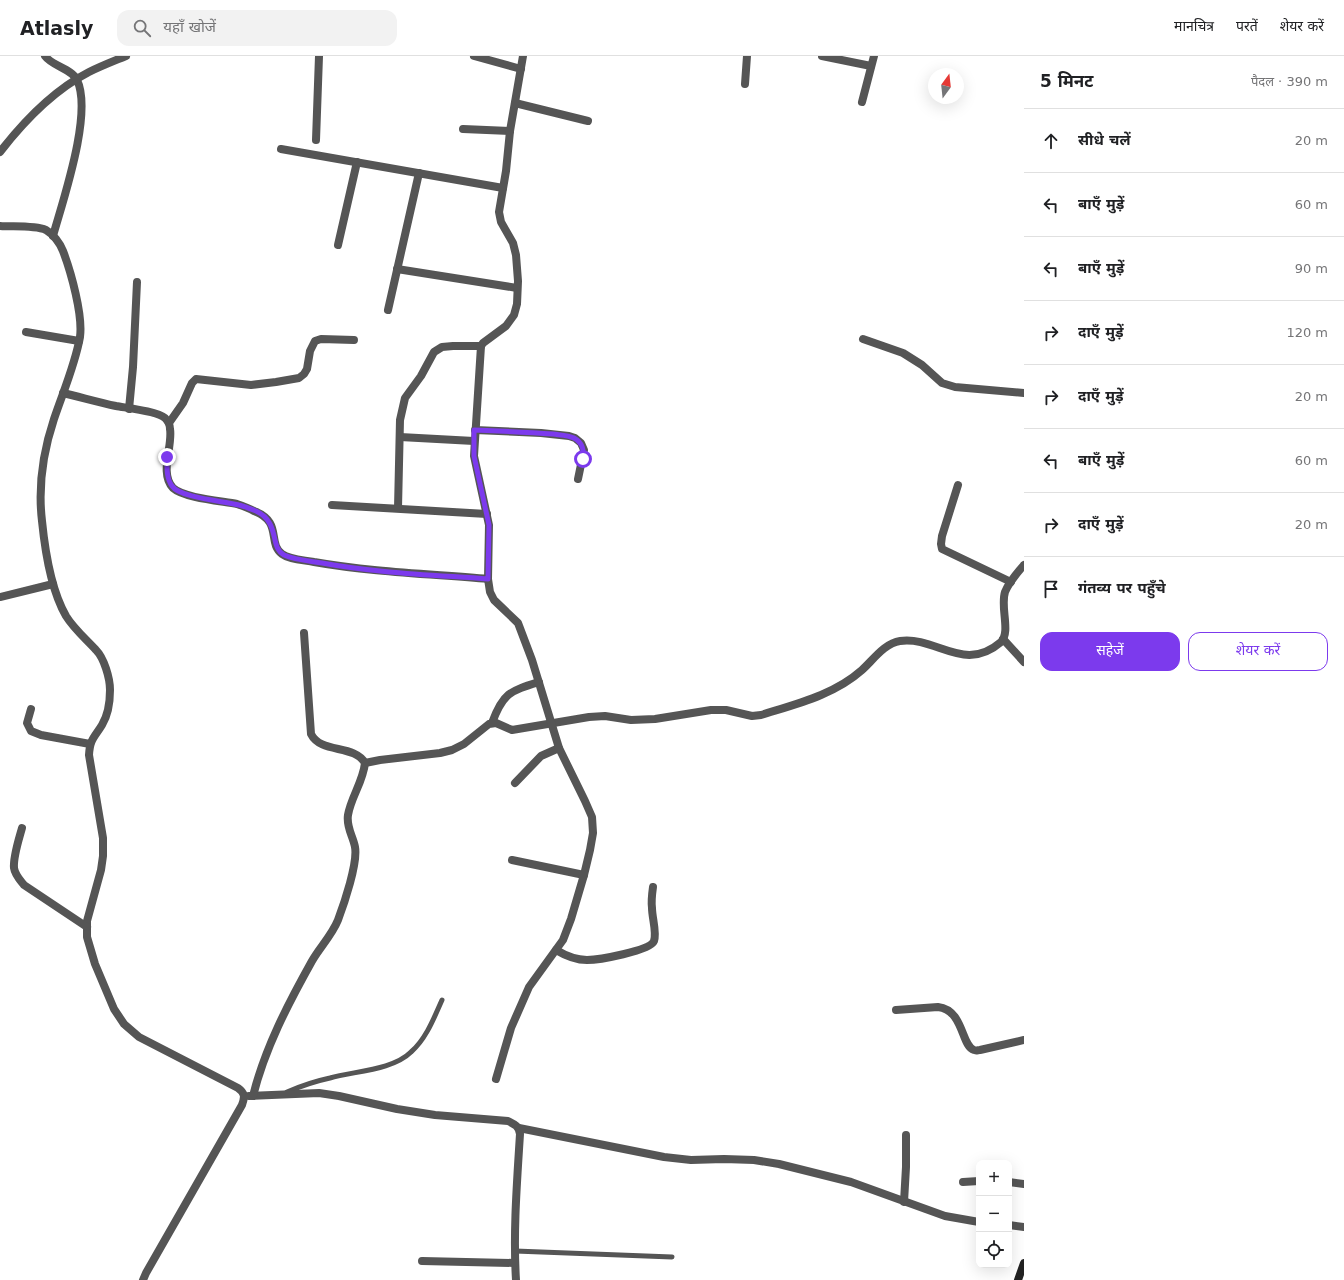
<!DOCTYPE html>
<html lang="hi">
<meta charset="utf-8">
<style>
:root{--surface:#fff;--page:#f2f2f2;--text:#202124;--muted:#757577;--line:#e0e0e0;--accent:#7c3aed}
body{margin:0;font-family:"DejaVu Sans","Noto Sans Devanagari",sans-serif;background:var(--page);color:var(--text)}
.controls{position:absolute;right:12px;bottom:12px;display:grid;overflow:hidden;border-radius:8px;box-shadow:0 4px 16px #0002}
.controls button{width:36px;height:36px;display:grid;place-items:center;padding:0;border:0;border-bottom:1px solid var(--line);background:var(--surface);color:var(--text);font:20px sans-serif}
.compass{position:absolute;left:928px;top:12px;width:36px;height:36px;border-radius:50%;background:var(--surface);box-shadow:0 4px 16px #0002;rotate:15deg}
.stop{position:absolute;width:12px;height:12px;margin:-9px;border:3px solid #7c3aed;border-radius:50%;background:#fff}
.stop.end{background:#7c3aed;border-color:#fff;box-shadow:0 1px 4px #0008}
.list{margin:0;padding:0;list-style:none}
h2{display:flex;justify-content:space-between;align-items:center;height:52px;margin:0;padding:0 16px;font-size:17px}
h2 small{font-size:13px;font-weight:400;color:var(--muted)}
.list li{display:grid;grid-template-columns:26px 1fr auto;gap:12px;align-items:center;box-sizing:border-box;height:64px;padding:0 16px;border-top:1px solid var(--line)}
.list b{display:block;font-size:15px;white-space:nowrap}
.list em{font-size:13px;font-style:normal;color:var(--muted)}
.actions{display:flex;gap:8px;padding:12px 16px}
.actions a{flex:1;padding:9px 0;border:1px solid var(--accent);border-radius:12px;text-align:center;font-size:14px;color:var(--accent)}
.actions .main{background:var(--accent);color:#fff}
.icon{flex:none;width:22px;height:22px;fill:none;stroke:currentColor;stroke-width:2;stroke-linecap:round;stroke-linejoin:round}
.map{position:relative;flex:none;width:1024px;height:1224px;overflow:hidden}
header{display:flex;align-items:center;gap:24px;box-sizing:border-box;height:56px;padding:0 20px;background:var(--surface);border-bottom:1px solid var(--line)}
header strong{font-size:19px}
nav{display:flex;gap:22px;margin-inline-start:auto;font-size:14px}
.search{width:280px;height:36px;background:var(--page);display:flex;align-items:center;gap:10px;box-sizing:border-box;padding:0 14px;border-radius:12px;color:var(--muted);font-size:15px}
main{display:flex}
aside{flex:1;background:var(--surface)}
.map>svg:first-child{display:block}
.lines{fill:none;stroke-linecap:round;stroke-linejoin:round}
.lane{stroke:#555;stroke-width:5}
.street{stroke:#555;stroke-width:8}
.secondary{stroke:#222;stroke-width:8}
.route{stroke:#7c3aed;stroke-width:5}
</style>
<header>
<strong>Atlasly</strong>
<div class="search"><svg class="icon" aria-label="search" viewBox="0 0 24 24"><circle cx="10" cy="10" r="6"/><path d="M15 15l6 6"/></svg>यहाँ खोजें</div>
<nav><a>मानचित्र</a><a>परतें</a><a>शेयर करें</a></nav>
</header>
<main>
<div class="map">
<svg width="1024" height="1224" viewBox="0 0 1024 1224">
<rect width="100%" height="100%" fill="#fff"/>
<g class="lines">
<g class="lane">
<path d="M287 1036C301 1030 316 1025 330 1022 355 1015 393 1014 411 996 426 983 434 962 442 944"/>
<path d="M515 1195 672 1201"/>
</g>
<g class="street">
<path d="M45 0C52 10 72 13 77 24 93 57 63 144 53 180"/>
<path d="M474 0 521 13"/>
<path d="M822 0 871 10"/>
<path d="M745 28 747 0"/>
<path d="M862 46 874 0"/>
<path d="M515 47 588 65"/>
<path d="M463 73 510 75"/>
<path d="M316 84 319 0"/>
<path d="M281 93 503 132"/>
<path d="M0 96C24 65 54 34 89 16 101 10 114 5 126 0"/>
<path d="M0 170C13 171 34 169 46 174 53 178 60 187 63 195 71 216 83 259 80 281 75 309 63 336 54 363 43 396 38 431 42 465 45 495 51 534 66 560 74 573 86 583 96 594 104 602 110 622 110 634 110 645 108 659 102 669 94 682 90 683 89 699L103 782V800L101 814 87 865V881L95 908 114 953 124 968 139 981 238 1032C245 1037 245 1041 242 1049L146 1217 143 1224"/>
<path d="M338 189 357 106"/>
<path d="M397 213 517 232"/>
<path d="M388 254 419 117"/>
<path d="M26 276 79 285"/>
<path d="M863 283 903 297 922 309 942 327 955 331 1024 337"/>
<path d="M63 337C80 341 98 346 116 350 127 352 157 355 165 362 168 365 170 369 170 373 173 390 159 417 173 432 184 442 222 445 237 448 243 450 249 452 254 455 283 466 267 487 282 498 290 504 304 504 314 506 371 516 430 518 488 523"/>
<path d="M129 353 133 311 137 226"/>
<path d="M169 367 183 347 192 327 196 323 251 329 276 326 299 322 304 318 307 313 310 295 315 285 321 283 354 284"/>
<path d="M475 374 541 377 569 380 575 382 581 387 584 394 578 423"/>
<path d="M400 381 474 385"/>
<path d="M958 429 942 480 941 488 942 493 1011 526"/>
<path d="M332 449 487 458"/>
<path d="M398 452 400 364 405 342 421 320 434 296 442 291 453 290H481"/>
<path d="M0 541 53 528"/>
<path d="M1003 583 1024 606"/>
<path d="M31 653 27 667 31 675 41 679 90 688"/>
<path d="M492 667C503 637 510 635 539 626"/>
<path d="M365 707 380 704 440 697 452 694 464 688 489 668 496 667 512 674 589 661 605 660 631 664 655 663 711 654H726L752 660 761 659C796 648 834 639 862 614 873 604 885 587 900 585 937 580 964 618 1001 586 1011 576 1000 551 1005 536 1009 526 1017 517 1024 509"/>
<path d="M515 727 541 700 559 692"/>
<path d="M22 772C19 783 13 801 14 812 15 819 20 824 24 829L87 871"/>
<path d="M512 804 584 819"/>
<path d="M556 894C566 900 575 904 587 904 598 904 650 895 654 885 657 876 652 862 652 852 651 845 652 838 653 831"/>
<path d="M896 954 938 951C964 954 961 990 974 994 976 995 978 994 980 994L1024 984"/>
<path d="M496 1023 511 972 529 931 563 884 571 863 584 819 590 794 593 777 592 761 585 745 559 692 532 604 518 567 494 544 490 536 488 523 489 469 474 400 481 290 483 287 506 270 514 259 517 248 518 225 516 199 513 187 501 166 499 156 506 115 510 75 523 0"/>
<path d="M249 1040 319 1037 339 1040 397 1053 435 1059 508 1065C514 1068 519 1070 520 1078 517 1126 513 1176 516 1224"/>
<path d="M253 1040C265 992 288 948 312 905 320 891 332 879 338 864 344 848 358 807 355 791 353 780 346 771 348 759 351 741 363 726 365 707 354 688 321 698 311 678L304 577"/>
<path d="M519 1072 664 1101 691 1104 724 1103 754 1104 779 1108 851 1126 945 1160 979 1166"/>
<path d="M963 1126 979 1125"/>
<path d="M1009 1126 1024 1128"/>
<path d="M904 1146 906 1111V1079"/>
<path d="M1009 1169 1024 1171"/>
<path d="M422 1205 515 1207"/>
</g>
<path class="secondary" d="M1018 1224 1024 1207"/>
</g>
<g class="lines">
<path class="route" d="M167 401C167 410 166 422 172 430 180 442 224 445 239 449 244 450 250 453 256 455 281 467 269 491 284 499 295 504 310 505 322 507 376 517 434 519 488 523L489 469 474 400V374C501 375 527 376 553 378 560 379 568 379 574 382 583 387 584 394 583 403"/>
</g>
</svg>
<div class="controls">
<button>+</button>
<button>−</button>
<button><svg class="icon" aria-label="locate" viewBox="0 0 24 24"><circle cx="12" cy="12" r="6"/><path d="M12 2v4M12 18v4M2 12h4M18 12h4"/></svg></button>
</div>
<svg class="compass" viewBox="-18 -18 36 36"><path d="M0-13l5 13h-10z" fill="#e53935"/><path d="M0 13l5-13h-10z" fill="#757577"/></svg>
<div class="stop" style="left:583px;top:403px"></div>
<div class="stop end" style="left:167px;top:401px"></div>
</div>
<aside>
<h2>5 मिनट<small>पैदल · 390 m</small></h2>
<ul class="list">
<li><svg class="icon" aria-label="ahead" viewBox="0 0 24 24"><path d="M12 20V5M6 11l6-6 6 6"/></svg><div><b>सीधे चलें</b></div><em>20 m</em></li>
<li><svg class="icon" aria-label="left" viewBox="0 0 24 24"><path d="M17 20v-9H6M10 6l-5 5 5 5"/></svg><div><b>बाएँ मुड़ें</b></div><em>60 m</em></li>
<li><svg class="icon" aria-label="left" viewBox="0 0 24 24"><path d="M17 20v-9H6M10 6l-5 5 5 5"/></svg><div><b>बाएँ मुड़ें</b></div><em>90 m</em></li>
<li><svg class="icon" aria-label="right" viewBox="0 0 24 24"><path d="M7 20v-9h11M14 6l5 5-5 5"/></svg><div><b>दाएँ मुड़ें</b></div><em>120 m</em></li>
<li><svg class="icon" aria-label="right" viewBox="0 0 24 24"><path d="M7 20v-9h11M14 6l5 5-5 5"/></svg><div><b>दाएँ मुड़ें</b></div><em>20 m</em></li>
<li><svg class="icon" aria-label="left" viewBox="0 0 24 24"><path d="M17 20v-9H6M10 6l-5 5 5 5"/></svg><div><b>बाएँ मुड़ें</b></div><em>60 m</em></li>
<li><svg class="icon" aria-label="right" viewBox="0 0 24 24"><path d="M7 20v-9h11M14 6l5 5-5 5"/></svg><div><b>दाएँ मुड़ें</b></div><em>20 m</em></li>
<li><svg class="icon" aria-label="arrive" viewBox="0 0 24 24"><path d="M6 21V4h12l-3 4 3 4H6"/></svg><div><b>गंतव्य पर पहुँचे</b></div></li>
</ul>
<div class="actions"><a class="main">सहेजें</a><a>शेयर करें</a></div>
</aside>
</main>
